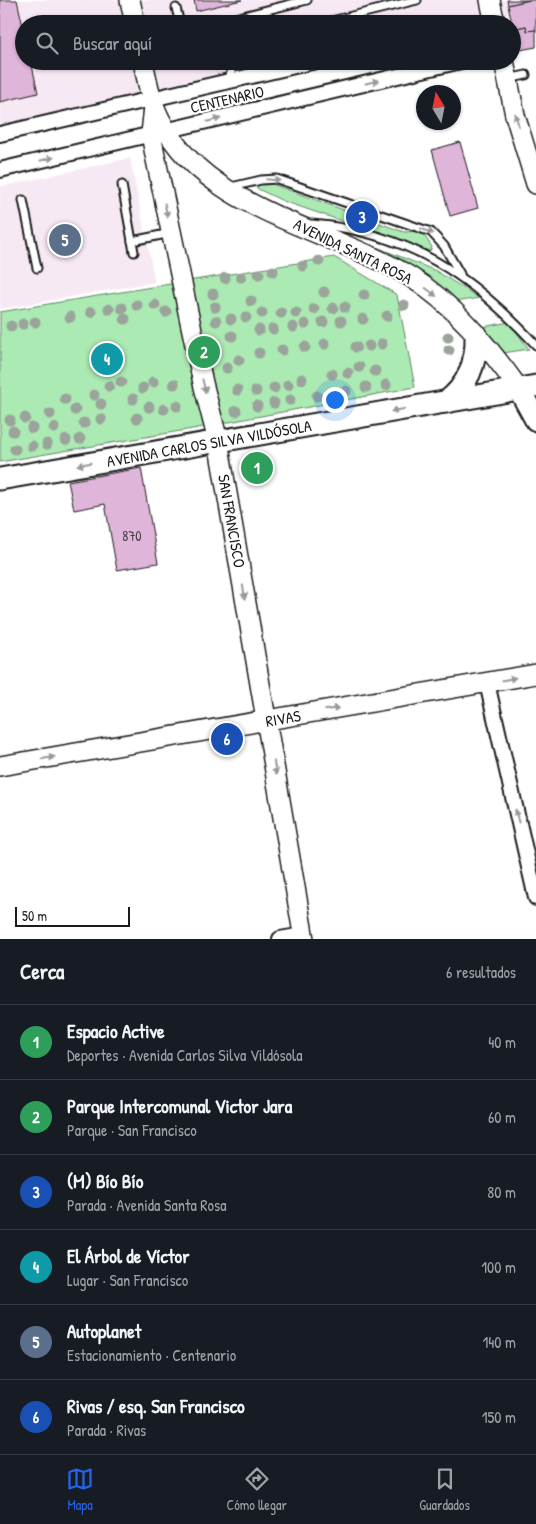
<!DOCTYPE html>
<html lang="es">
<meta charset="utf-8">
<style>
:root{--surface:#171b24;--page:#242831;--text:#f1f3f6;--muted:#9ea1a6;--line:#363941;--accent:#2563eb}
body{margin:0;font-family:"Patrick Hand",sans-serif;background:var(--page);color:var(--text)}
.compass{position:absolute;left:416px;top:85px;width:45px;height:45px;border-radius:50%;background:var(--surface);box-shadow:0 1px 4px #0004;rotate:350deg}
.scale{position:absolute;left:15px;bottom:12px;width:115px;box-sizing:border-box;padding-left:5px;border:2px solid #1c1c1c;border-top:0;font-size:14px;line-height:18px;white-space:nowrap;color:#1c1c1c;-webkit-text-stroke:4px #fff;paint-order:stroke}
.you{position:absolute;left:334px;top:399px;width:18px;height:18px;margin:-12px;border:4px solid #fff;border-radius:50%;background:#1a73e8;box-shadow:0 0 0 8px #1a73e833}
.badge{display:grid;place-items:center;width:32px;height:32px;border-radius:50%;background:var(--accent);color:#fff;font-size:16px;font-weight:700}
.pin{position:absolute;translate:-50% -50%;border:2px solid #fff;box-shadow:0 1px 5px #0006}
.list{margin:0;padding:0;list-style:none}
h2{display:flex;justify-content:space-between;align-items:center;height:65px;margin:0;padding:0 20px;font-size:21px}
h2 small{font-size:16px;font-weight:400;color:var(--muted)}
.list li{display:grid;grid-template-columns:32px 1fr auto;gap:15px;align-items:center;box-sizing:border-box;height:75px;padding:0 20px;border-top:1px solid var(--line)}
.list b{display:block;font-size:19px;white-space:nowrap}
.list p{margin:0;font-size:16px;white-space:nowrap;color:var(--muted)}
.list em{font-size:16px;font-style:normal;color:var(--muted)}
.icon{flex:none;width:28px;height:28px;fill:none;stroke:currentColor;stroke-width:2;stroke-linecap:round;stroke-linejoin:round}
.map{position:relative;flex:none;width:536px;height:939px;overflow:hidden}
.search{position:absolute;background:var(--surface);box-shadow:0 1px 4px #0004;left:15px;right:15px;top:15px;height:55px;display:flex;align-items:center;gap:12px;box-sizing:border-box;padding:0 18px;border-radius:28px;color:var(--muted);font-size:19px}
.sheet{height:515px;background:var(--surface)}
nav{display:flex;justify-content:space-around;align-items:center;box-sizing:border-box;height:70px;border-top:1px solid var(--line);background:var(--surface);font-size:14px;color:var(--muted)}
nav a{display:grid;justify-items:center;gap:2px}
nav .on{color:var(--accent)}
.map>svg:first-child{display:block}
.built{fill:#f6e9f4}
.green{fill:#abeab2;stroke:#648367}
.building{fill:#e0b5da;stroke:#1c1c1c}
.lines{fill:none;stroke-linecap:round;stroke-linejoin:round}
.lane-casing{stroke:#1c1c1c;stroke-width:11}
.street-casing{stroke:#1c1c1c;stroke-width:18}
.secondary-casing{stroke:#1c1c1c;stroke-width:22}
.primary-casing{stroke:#1c1c1c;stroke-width:25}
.lane{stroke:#fff;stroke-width:7}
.street{stroke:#fff;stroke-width:14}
.secondary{stroke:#fff;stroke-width:19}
.primary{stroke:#fff;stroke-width:21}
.tree{fill:#9aa49b}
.oneway{fill:#999}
.labels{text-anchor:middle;stroke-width:4.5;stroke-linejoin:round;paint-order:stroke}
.number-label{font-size:14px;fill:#4d424c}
.street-label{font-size:16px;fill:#1c1c1c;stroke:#fff}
</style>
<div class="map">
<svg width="536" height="939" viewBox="0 0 536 939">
<rect width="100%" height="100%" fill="#fff"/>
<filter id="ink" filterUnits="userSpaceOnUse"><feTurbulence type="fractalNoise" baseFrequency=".02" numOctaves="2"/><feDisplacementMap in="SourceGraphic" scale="10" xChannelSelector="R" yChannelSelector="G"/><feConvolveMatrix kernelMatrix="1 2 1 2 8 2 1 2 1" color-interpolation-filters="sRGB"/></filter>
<g filter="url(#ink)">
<g class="built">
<path d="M0 0H536V47L520 50 517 46 510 14 466 24H24V61H295L0 127Z"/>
<path d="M130 158 155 282 0 309V187Z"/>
</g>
<g class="green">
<path d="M264 181 404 232 421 231 432 247 430 251 283 201 256 188Z"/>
<path d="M374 246 436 271 479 298 454 302 366 247Z"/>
<path d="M334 257 397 295 415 387 192 429 0 462V312Z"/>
<path d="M509 322 529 349 503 353 483 327Z"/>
</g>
<g class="building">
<path d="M0 0H17L24 31V61H31L38 93 0 102Z"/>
<path d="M194 0H242L196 11Z"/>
<path d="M507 0H530L508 5Z"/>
<path d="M530 0H536V30L527 31 526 26 513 29 508 5Z"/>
<path d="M526 26 527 31 536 30V47L520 50 517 46 513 29Z"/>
<path d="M460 142 478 208 450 216 432 150Z"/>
<path d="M141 468 158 563 117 570 105 504 74 510 68 481Z"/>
</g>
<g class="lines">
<g class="lane-casing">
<g id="lane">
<path d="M176 8 180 24"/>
<path d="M211 24 307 0"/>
<path d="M319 24 417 0"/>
<path d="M508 79 526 75"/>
<path d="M229 81 233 61"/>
<path d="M122 185 134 252"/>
<path d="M231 187 261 180 277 179 431 232 444 246 460 274"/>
<path d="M23 200 37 268"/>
<path d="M312 224C409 232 472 276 536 345"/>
<path d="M132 241 171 233"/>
</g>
</g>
<g class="street-casing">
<g id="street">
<path d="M0 134 316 61"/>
<path d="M0 170 461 61"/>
<path d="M487 683 536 898"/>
<path d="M280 939 303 935"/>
</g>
</g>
<g class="secondary-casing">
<g id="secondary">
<path d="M130 0 135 24"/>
<path d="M490 0 495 24"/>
<path d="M143 61C147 81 151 101 160 119 205 210 329 228 409 276 453 303 489 347 519 389"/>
<path d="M504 61 515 115 536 184"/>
<path d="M154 106 151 134 155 155 203 383 218 441 304 939"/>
<path d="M0 766 536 674"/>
</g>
</g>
<g class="primary-casing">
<g id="primary">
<path d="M519 389 536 420"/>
<path d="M446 402C469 385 477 362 476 335"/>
<path d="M0 479 536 386"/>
</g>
</g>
<use href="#lane" class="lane"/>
<use href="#street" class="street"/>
<use href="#secondary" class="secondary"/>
<use href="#primary" class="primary"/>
</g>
<g class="tree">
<circle cx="319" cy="261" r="5.5"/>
<circle cx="303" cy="266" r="5.5"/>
<circle cx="273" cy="271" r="5.5"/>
<circle cx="259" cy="274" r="5.5"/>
<circle cx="241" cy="277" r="5.5"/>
<circle cx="225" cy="278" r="5.5"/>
<circle cx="324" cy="292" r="5.5"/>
<circle cx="213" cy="294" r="5.5"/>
<circle cx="364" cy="295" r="5.5"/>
<circle cx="251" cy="301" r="5.5"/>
<circle cx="137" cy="305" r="5.5"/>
<circle cx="155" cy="305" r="5.5"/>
<circle cx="404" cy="305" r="5.5"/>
<circle cx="215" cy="307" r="5.5"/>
<circle cx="345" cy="307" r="5.5"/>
<circle cx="122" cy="308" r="5.5"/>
<circle cx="333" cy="308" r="5.5"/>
<circle cx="109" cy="309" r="5.5"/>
<circle cx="314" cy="309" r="5.5"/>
<circle cx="91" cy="312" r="5.5"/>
<circle cx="166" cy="312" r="5.5"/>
<circle cx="262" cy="313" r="5.5"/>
<circle cx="281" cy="313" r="5.5"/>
<circle cx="296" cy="313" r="5.5"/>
<circle cx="387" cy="316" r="5.5"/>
<circle cx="70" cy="317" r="5.5"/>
<circle cx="246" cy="317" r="5.5"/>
<circle cx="125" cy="319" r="5.5"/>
<circle cx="231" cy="319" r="5.5"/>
<circle cx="363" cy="319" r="5.5"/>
<circle cx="216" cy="321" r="5.5"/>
<circle cx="341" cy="321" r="5.5"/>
<circle cx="35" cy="322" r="5.5"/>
<circle cx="323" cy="322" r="5.5"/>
<circle cx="23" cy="324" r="5.5"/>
<circle cx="305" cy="324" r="5.5"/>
<circle cx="11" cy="326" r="5.5"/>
<circle cx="293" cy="327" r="5.5"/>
<circle cx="273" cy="329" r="5.5"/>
<circle cx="259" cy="330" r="5.5"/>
<circle cx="232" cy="336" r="5.5"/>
<circle cx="448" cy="337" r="5.5"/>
<circle cx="325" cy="344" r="5.5"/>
<circle cx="382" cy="344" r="5.5"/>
<circle cx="369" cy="346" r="5.5"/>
<circle cx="305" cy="347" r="5.5"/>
<circle cx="356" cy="347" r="5.5"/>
<circle cx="282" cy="350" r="5.5"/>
<circle cx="449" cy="350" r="5.5"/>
<circle cx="259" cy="353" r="5.5"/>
<circle cx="239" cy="360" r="5.5"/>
<circle cx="359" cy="367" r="5.5"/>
<circle cx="227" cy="368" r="5.5"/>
<circle cx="375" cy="371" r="5.5"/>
<circle cx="348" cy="373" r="5.5"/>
<circle cx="332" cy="374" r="5.5"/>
<circle cx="302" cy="379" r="5.5"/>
<circle cx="121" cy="382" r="5.5"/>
<circle cx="153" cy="382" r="5.5"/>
<circle cx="174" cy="384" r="5.5"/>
<circle cx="288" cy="385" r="5.5"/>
<circle cx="386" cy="385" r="5.5"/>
<circle cx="109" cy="386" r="5.5"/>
<circle cx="366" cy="387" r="5.5"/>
<circle cx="143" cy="388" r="5.5"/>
<circle cx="274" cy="388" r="5.5"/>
<circle cx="237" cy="390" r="5.5"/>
<circle cx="256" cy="391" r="5.5"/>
<circle cx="346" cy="391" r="5.5"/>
<circle cx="329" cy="394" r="5.5"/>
<circle cx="94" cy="395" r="5.5"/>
<circle cx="317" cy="396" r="5.5"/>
<circle cx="65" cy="399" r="5.5"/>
<circle cx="133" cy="399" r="5.5"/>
<circle cx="290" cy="400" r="5.5"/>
<circle cx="274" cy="403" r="5.5"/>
<circle cx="101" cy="404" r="5.5"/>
<circle cx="177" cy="406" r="5.5"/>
<circle cx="257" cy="406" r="5.5"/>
<circle cx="149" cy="407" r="5.5"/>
<circle cx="164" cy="409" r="5.5"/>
<circle cx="75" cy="410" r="5.5"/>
<circle cx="236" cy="411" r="5.5"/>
<circle cx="50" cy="414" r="5.5"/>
<circle cx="25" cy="418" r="5.5"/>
<circle cx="137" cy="418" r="5.5"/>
<circle cx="101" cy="419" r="5.5"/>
<circle cx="10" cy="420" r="5.5"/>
<circle cx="84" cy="423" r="5.5"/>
<circle cx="32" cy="428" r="5.5"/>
<circle cx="54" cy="428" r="5.5"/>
<circle cx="13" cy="431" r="5.5"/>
<circle cx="80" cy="439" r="5.5"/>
<circle cx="66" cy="440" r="5.5"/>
<circle cx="47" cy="444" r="5.5"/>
<circle cx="32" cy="446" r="5.5"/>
<circle cx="15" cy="449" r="5.5"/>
</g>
<defs><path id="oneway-solid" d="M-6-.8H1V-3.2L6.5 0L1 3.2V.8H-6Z" transform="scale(1.25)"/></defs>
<g class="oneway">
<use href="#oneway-solid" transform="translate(372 82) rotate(-13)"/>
<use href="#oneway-solid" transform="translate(214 120) rotate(-13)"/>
<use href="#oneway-solid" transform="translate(517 120) rotate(-106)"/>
<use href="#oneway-solid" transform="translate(47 159) rotate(-13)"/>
<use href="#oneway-solid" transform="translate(273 180) rotate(5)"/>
<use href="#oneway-solid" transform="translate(166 210) rotate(78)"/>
<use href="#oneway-solid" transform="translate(427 231) rotate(22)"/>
<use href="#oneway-solid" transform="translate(431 292) rotate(37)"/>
<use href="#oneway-solid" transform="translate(204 386) rotate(77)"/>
<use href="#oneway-solid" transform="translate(398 410) rotate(170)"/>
<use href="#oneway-solid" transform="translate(84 464) rotate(170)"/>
<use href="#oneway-solid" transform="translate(244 592) rotate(80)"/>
<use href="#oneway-solid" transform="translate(509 679) rotate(-11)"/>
<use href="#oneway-solid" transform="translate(332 709) rotate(-10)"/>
<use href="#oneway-solid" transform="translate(48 758) rotate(-10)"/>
<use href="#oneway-solid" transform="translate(275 768) rotate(80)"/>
<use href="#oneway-solid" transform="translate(517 816) rotate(-103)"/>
</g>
</g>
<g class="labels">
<g class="number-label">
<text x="132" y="541">870</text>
</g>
<g class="street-label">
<text transform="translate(227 99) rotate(-13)" y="6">CENTENARIO</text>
<text transform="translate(353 251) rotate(26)" y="6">AVENIDA SANTA ROSA</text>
<text transform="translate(209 443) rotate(-10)" y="6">AVENIDA CARLOS SILVA VILDÓSOLA</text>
<text transform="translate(232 521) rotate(80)" y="6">SAN FRANCISCO</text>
<text transform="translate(283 718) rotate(-10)" y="6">RIVAS</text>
</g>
</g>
</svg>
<svg class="compass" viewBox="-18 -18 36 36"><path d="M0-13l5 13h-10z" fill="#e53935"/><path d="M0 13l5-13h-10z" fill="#9ea1a6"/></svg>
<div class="scale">50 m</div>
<div class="you"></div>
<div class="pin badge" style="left:257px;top:468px;background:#2e9e5b">1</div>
<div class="pin badge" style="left:204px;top:352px;background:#2e9e5b">2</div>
<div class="pin badge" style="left:362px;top:217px;background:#1a4fb4">3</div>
<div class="pin badge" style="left:107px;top:359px;background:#0f9aa8">4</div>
<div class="pin badge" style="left:65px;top:240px;background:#5c6f8a">5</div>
<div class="pin badge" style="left:227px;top:739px;background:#1a4fb4">6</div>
<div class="search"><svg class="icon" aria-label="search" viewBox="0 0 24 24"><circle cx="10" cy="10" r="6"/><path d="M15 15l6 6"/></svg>Buscar aquí</div>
</div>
<section class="sheet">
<h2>Cerca<small>6 resultados</small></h2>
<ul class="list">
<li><span class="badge" style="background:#2e9e5b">1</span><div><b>Espacio Active</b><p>Deportes · Avenida Carlos Silva Vildósola</p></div><em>40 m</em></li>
<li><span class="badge" style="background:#2e9e5b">2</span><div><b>Parque Intercomunal Victor Jara</b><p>Parque · San Francisco</p></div><em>60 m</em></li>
<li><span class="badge" style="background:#1a4fb4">3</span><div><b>(M) Bío Bío</b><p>Parada · Avenida Santa Rosa</p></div><em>80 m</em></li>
<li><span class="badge" style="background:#0f9aa8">4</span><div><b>El Árbol de Víctor</b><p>Lugar · San Francisco</p></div><em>100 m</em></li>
<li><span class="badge" style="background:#5c6f8a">5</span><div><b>Autoplanet</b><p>Estacionamiento · Centenario</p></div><em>140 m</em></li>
<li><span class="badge" style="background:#1a4fb4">6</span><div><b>Rivas / esq. San Francisco</b><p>Parada · Rivas</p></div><em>150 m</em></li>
</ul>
</section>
<nav>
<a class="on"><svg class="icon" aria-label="map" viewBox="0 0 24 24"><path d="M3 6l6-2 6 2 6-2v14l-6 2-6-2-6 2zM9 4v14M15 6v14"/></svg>Mapa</a>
<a><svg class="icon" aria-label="directions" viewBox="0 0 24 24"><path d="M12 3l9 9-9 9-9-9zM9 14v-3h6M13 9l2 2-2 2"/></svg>Cómo llegar</a>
<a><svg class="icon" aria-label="saved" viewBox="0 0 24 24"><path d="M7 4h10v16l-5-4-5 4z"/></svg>Guardados</a>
</nav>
